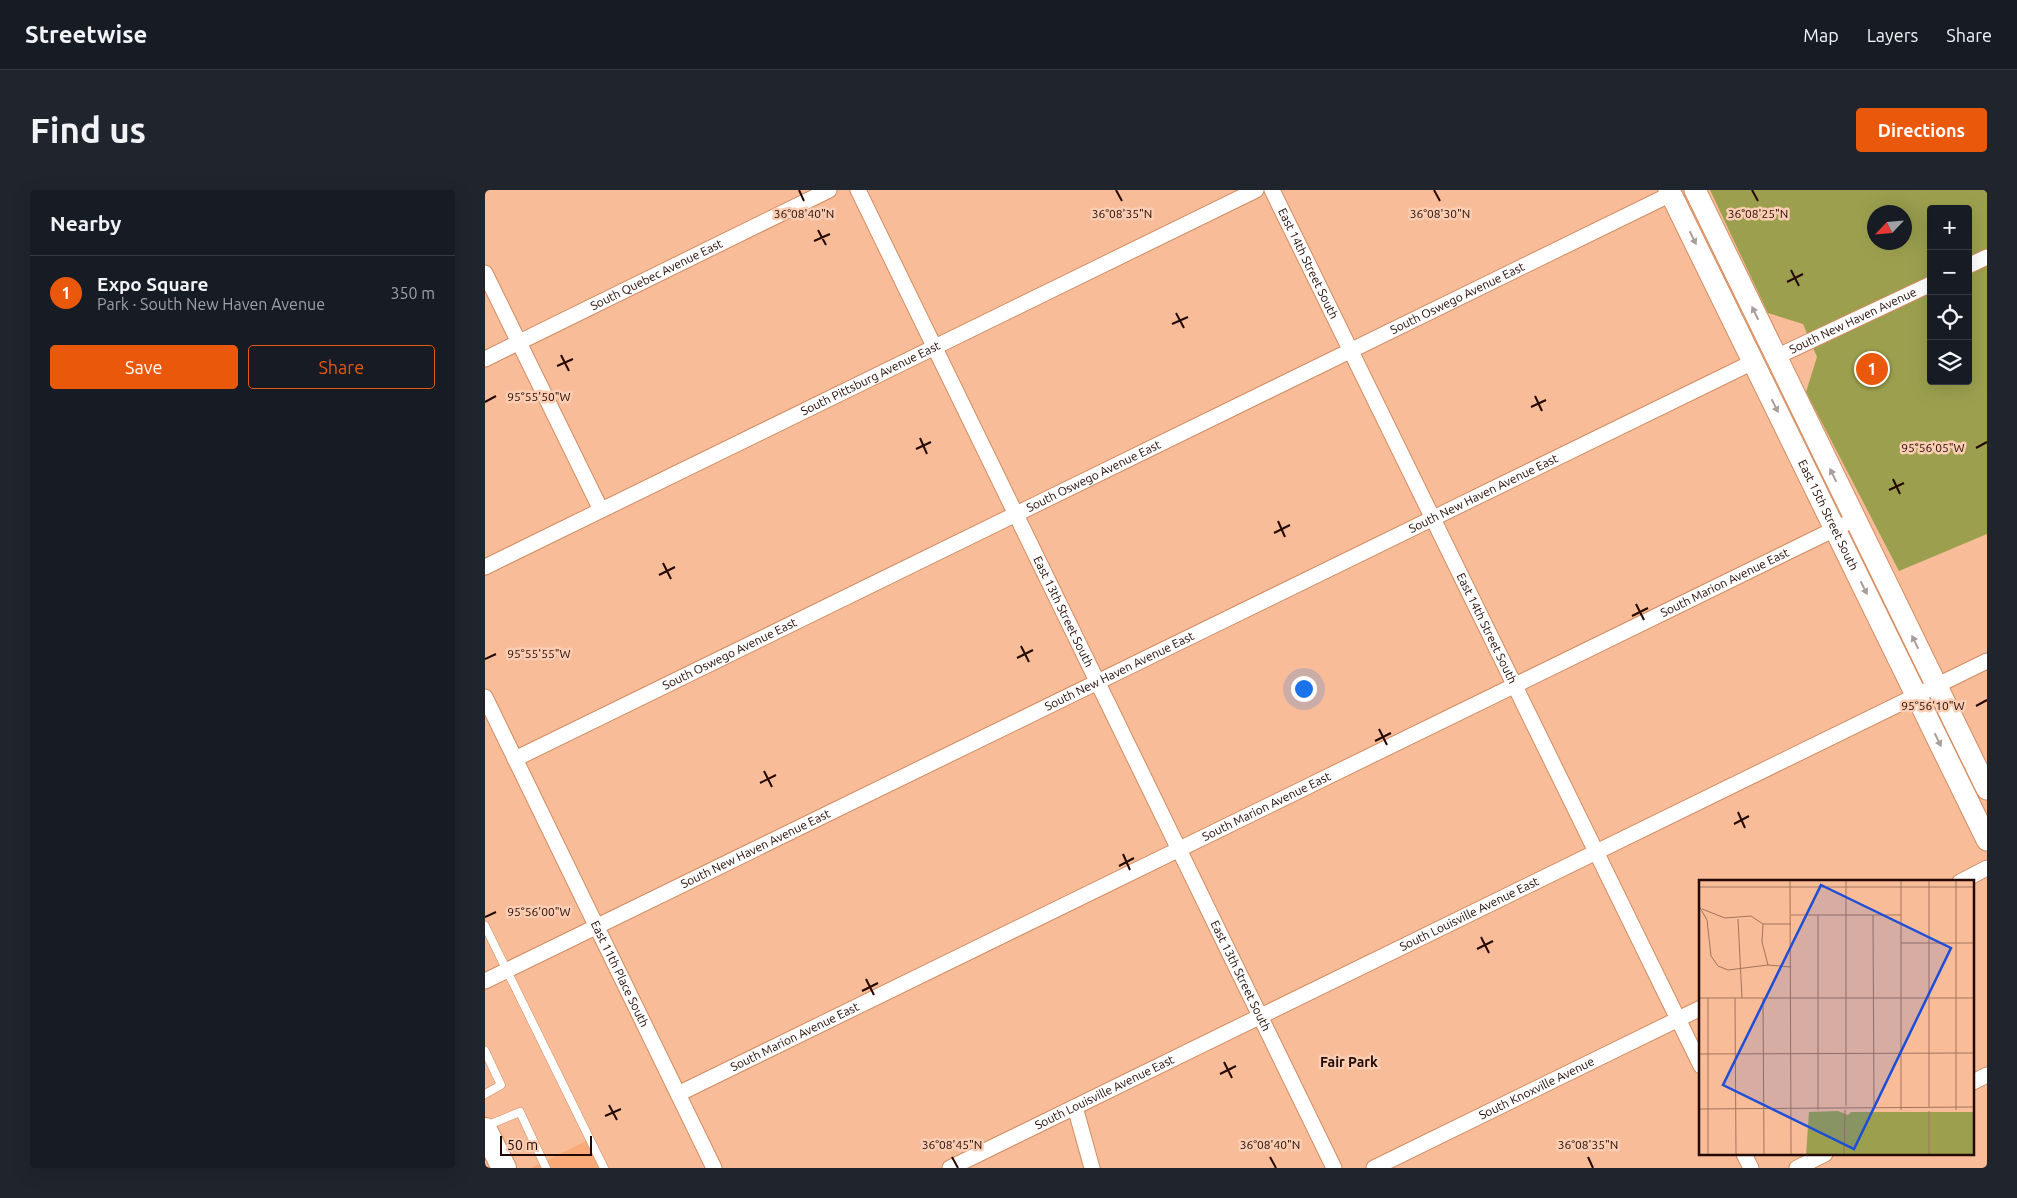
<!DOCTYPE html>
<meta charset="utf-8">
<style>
:root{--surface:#171b24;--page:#20242c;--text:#f1f3f6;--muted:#9ea1a6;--line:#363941;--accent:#ea580c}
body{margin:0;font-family:Ubuntu,sans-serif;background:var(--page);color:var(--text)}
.controls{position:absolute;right:15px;top:15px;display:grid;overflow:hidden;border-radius:5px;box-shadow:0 5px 20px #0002}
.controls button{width:45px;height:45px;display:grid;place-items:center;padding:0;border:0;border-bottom:1px solid var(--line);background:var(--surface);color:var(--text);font:25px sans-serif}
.compass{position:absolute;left:1382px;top:15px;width:45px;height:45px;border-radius:50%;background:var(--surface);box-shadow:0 5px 20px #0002;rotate:244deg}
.scale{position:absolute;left:15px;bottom:12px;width:92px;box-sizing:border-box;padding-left:5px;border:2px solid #230900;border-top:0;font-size:14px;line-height:18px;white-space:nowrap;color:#230900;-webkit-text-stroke:4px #fbcdb3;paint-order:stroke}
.you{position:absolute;left:818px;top:498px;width:18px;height:18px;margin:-12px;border:4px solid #fff;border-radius:50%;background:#1a73e8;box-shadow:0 0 0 8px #1a73e833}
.badge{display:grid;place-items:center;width:32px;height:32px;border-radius:50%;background:var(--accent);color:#fff;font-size:16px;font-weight:700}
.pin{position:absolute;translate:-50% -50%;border:2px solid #fff;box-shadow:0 1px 5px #0006}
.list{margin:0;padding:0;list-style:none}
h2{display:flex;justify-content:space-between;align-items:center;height:65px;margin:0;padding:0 20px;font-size:21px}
h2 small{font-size:16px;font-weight:400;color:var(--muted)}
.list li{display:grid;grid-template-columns:32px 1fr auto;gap:15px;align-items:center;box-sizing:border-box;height:75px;padding:0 20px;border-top:1px solid var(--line)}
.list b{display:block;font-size:19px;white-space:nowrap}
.list p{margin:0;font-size:16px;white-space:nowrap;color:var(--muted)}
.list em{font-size:16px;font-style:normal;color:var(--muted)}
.actions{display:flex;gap:10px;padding:15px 20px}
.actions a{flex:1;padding:11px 0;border:1px solid var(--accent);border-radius:5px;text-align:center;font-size:18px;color:var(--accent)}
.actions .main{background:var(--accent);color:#fff}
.icon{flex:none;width:28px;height:28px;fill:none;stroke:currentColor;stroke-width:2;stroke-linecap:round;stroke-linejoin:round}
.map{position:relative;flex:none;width:1502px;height:978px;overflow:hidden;border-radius:5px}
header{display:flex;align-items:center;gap:30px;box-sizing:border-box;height:70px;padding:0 25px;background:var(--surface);border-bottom:1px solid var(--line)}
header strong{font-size:24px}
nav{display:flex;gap:28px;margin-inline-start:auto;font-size:18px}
.intro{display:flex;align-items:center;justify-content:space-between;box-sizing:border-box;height:120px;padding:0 30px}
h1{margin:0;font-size:35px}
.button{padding:12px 22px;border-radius:5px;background:var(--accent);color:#fff;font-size:18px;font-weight:700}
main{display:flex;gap:30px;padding:0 30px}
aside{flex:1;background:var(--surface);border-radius:5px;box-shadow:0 5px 20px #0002}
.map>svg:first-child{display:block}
.built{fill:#faa979}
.green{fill:#9ca04e;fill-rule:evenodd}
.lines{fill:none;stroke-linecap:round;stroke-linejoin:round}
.service-casing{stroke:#d38c61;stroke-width:9}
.minor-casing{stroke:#d38c61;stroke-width:17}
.secondary-casing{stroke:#d38c61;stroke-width:23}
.primary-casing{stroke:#d38c61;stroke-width:26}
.service{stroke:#fff;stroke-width:8}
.minor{stroke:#fff;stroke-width:15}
.secondary{stroke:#fff;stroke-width:21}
.primary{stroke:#fff;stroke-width:24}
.oneway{fill:#a79d99}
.ticks{fill:none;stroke:#230900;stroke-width:2}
.labels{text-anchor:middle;stroke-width:5;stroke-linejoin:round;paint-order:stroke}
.street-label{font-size:12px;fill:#230900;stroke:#fbcdb3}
.neighbourhood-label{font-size:14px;font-weight:bold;fill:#230900;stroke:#fbcdb3}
.inset-road{fill:none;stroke:#a3745c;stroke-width:1}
.view{fill:#1d4ed8;fill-opacity:0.15;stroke:#1d4ed8;stroke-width:2.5}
.inset-edge{fill:none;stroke:#230900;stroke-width:2.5}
.ticks-label{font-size:12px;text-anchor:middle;fill:#230900;stroke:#fbcdb3;stroke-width:5;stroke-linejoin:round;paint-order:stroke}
</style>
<header>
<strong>Streetwise</strong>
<nav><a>Map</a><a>Layers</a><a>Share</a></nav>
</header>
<div class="intro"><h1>Find us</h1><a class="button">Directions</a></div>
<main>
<aside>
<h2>Nearby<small></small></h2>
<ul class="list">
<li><span class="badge">1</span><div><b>Expo Square</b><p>Park · South New Haven Avenue</p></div><em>350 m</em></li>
</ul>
<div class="actions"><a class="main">Save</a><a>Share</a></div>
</aside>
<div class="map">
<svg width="1502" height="978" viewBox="0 0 1502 978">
<rect width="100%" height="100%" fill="#f8bc99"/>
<path class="built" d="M101 951 114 978H46Z"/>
<path class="green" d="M1225 0H1502V344L1414 381 1321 202 1332 167 1318 134 1283 123ZM1446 19H1483V191H1446ZM1390 22H1420V52H1390Z"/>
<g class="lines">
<g class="service-casing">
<g id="service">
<path d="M0 736 119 978"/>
<path d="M0 861 16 895 0 904"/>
<path d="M1 936 35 922 61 978"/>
</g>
</g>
<g class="minor-casing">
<g id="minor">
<path id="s1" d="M373 0 849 978"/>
<path id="s2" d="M787 0 1216 876"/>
<path d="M1483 76 1502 67"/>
<path d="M0 83 116 320"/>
<path id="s3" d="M1291 167 1446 94"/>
<path id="s4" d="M0 169 344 0"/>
<path id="s5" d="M0 377 771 0"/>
<path id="s6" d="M0 507 229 978"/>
<path id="s7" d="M30 569 1186 4"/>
<path d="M1475 692 1502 678"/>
<path id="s8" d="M0 791 1268 172"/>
<path d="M1488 892 1502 885"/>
<path id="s9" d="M193 904 1358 335"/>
<path d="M590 917 607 978"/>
<path d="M1259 964 1266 978"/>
<path id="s10" d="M465 978 1502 471"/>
<path id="s11" d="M889 978 1216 818"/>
<path d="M1312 978 1340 964"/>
</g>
</g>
<g class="secondary-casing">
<g id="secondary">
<path id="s12" d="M1184 0 1502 650"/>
<path d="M1210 0 1502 599"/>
</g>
</g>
<g class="primary-casing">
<path id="primary" d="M0 940 19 978"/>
</g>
<use href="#service" class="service"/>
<use href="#minor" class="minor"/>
<use href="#secondary" class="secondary"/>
<use href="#primary" class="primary"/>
</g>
<defs><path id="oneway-solid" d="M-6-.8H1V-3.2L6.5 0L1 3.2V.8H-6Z" transform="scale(1.25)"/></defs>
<g class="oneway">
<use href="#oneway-solid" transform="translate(1208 48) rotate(64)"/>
<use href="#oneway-solid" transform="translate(1270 123) rotate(-116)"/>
<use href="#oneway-solid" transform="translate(1290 216) rotate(64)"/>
<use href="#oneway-solid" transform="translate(1348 285) rotate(-116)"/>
<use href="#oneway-solid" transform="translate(1379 398) rotate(64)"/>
<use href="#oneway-solid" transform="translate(1430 452) rotate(-116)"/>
<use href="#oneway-solid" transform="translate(1453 550) rotate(64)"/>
</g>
<path class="ticks" d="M314 0 319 11M631 0 637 11M949 0 955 11M1267 0 1273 11M333 40 341 55M329 51 345 44M1306 80 1314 96M1302 92 1318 84M691 123 699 138M687 134 703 127M76 165 84 181M72 176 88 169M1050 206 1057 221M0 212 11 206M1046 217 1061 210M435 248 442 264M1491 258 1502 252M431 259 446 252M1408 289 1415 304M1404 300 1419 293M793 331 800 347M789 343 805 335M178 373 186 389M174 385 190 377M1151 414 1159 430M1147 426 1163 418M536 456 544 472M532 468 548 460M0 469 11 464M1491 516 1502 510M894 539 902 555M890 551 906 543M279 581 287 597M275 593 291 585M1253 622 1260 638M1249 634 1264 626M638 664 645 680M634 676 649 668M0 727 11 722M996 747 1004 763M992 759 1008 751M381 789 389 805M377 801 393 793M739 872 747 888M735 884 751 876M124 915 132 930M120 926 136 919M467 967 473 978M785 967 791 978M1103 967 1108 978"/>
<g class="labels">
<g class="street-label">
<text dy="4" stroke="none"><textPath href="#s2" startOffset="82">East 14th Street South</textPath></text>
<text dy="4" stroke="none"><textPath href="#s4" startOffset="191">South Quebec Avenue East</textPath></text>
<text dy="4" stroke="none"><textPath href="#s7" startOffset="1049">South Oswego Avenue East</textPath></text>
<text dy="4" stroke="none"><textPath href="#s3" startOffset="85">South New Haven Avenue</textPath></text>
<text dy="4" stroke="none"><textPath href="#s5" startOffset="429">South Pittsburg Avenue East</textPath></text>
<text dy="4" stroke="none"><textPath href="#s7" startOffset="644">South Oswego Avenue East</textPath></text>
<text dy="4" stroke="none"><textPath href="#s8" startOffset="1111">South New Haven Avenue East</textPath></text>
<text dy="4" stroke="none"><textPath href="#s12" startOffset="362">East 15th Street South</textPath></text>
<text dy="4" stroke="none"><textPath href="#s9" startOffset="1165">South Marion Avenue East</textPath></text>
<text dy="4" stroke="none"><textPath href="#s1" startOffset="469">East 13th Street South</textPath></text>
<text dy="4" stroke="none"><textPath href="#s2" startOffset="488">East 14th Street South</textPath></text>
<text dy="4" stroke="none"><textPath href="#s7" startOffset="239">South Oswego Avenue East</textPath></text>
<text dy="4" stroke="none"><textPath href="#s8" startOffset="706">South New Haven Avenue East</textPath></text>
<text dy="4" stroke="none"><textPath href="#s9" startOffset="655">South Marion Avenue East</textPath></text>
<text dy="4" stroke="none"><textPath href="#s8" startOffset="301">South New Haven Avenue East</textPath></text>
<text dy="4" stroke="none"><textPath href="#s10" startOffset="578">South Louisville Avenue East</textPath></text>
<text dy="4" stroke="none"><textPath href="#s6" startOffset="308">East 11th Place South</textPath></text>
<text dy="4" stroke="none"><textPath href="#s1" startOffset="874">East 13th Street South</textPath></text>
<text dy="4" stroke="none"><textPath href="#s9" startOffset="130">South Marion Avenue East</textPath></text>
<text dy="4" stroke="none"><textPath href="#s11" startOffset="181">South Knoxville Avenue</textPath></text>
<text dy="4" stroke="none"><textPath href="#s10" startOffset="172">South Louisville Avenue East</textPath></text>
</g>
<g class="neighbourhood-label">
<text x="864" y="877">Fair Park</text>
</g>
</g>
<g transform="translate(1214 690)">
<rect width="275" height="275" fill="#f8bc99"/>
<path d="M139 231 149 235 152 232H275V275H107L110 232Z" fill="#9ca04e"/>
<path class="inset-road" d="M91 0 92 275M147 0V226M230 0V227M0 7H275M0 26 8 40 12 76 19 86 29 90 69 85 92 87M3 29 26 38 52 36 64 44H92M92 35H202M119 35V230M174 35 175 226M39 39 43 118M64 44 63 62 69 85M202 63H275M0 118H275M9 118V275M36 118 37 275M64 118 65 275M0 174 275 173M0 229 275 227M202 230V0M257 230V0M230 231V275M145 275 146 230"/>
<path class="view" d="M122 5 252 68 155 269 24 205Z"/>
<rect width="275" height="275" class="inset-edge"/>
</g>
<g class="ticks-label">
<text x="319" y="28">36°08'40"N</text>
<text x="637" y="28">36°08'35"N</text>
<text x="955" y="28">36°08'30"N</text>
<text x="1273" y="28">36°08'25"N</text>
<text x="54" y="211">95°55'50"W</text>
<text x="1448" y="262">95°56'05"W</text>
<text x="54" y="468">95°55'55"W</text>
<text x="1448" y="520">95°56'10"W</text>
<text x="54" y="726">95°56'00"W</text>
<text x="467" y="959">36°08'45"N</text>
<text x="785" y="959">36°08'40"N</text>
<text x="1103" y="959">36°08'35"N</text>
</g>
</svg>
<div class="controls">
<button>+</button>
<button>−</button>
<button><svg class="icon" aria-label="locate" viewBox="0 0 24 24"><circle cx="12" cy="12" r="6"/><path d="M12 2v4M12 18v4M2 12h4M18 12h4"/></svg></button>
<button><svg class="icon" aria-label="layers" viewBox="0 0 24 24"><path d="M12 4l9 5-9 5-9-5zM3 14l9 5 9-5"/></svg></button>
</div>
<svg class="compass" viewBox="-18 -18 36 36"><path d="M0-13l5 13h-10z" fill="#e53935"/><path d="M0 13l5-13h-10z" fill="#9ea1a6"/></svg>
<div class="scale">50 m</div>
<div class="you"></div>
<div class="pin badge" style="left:1387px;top:179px">1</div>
</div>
</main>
